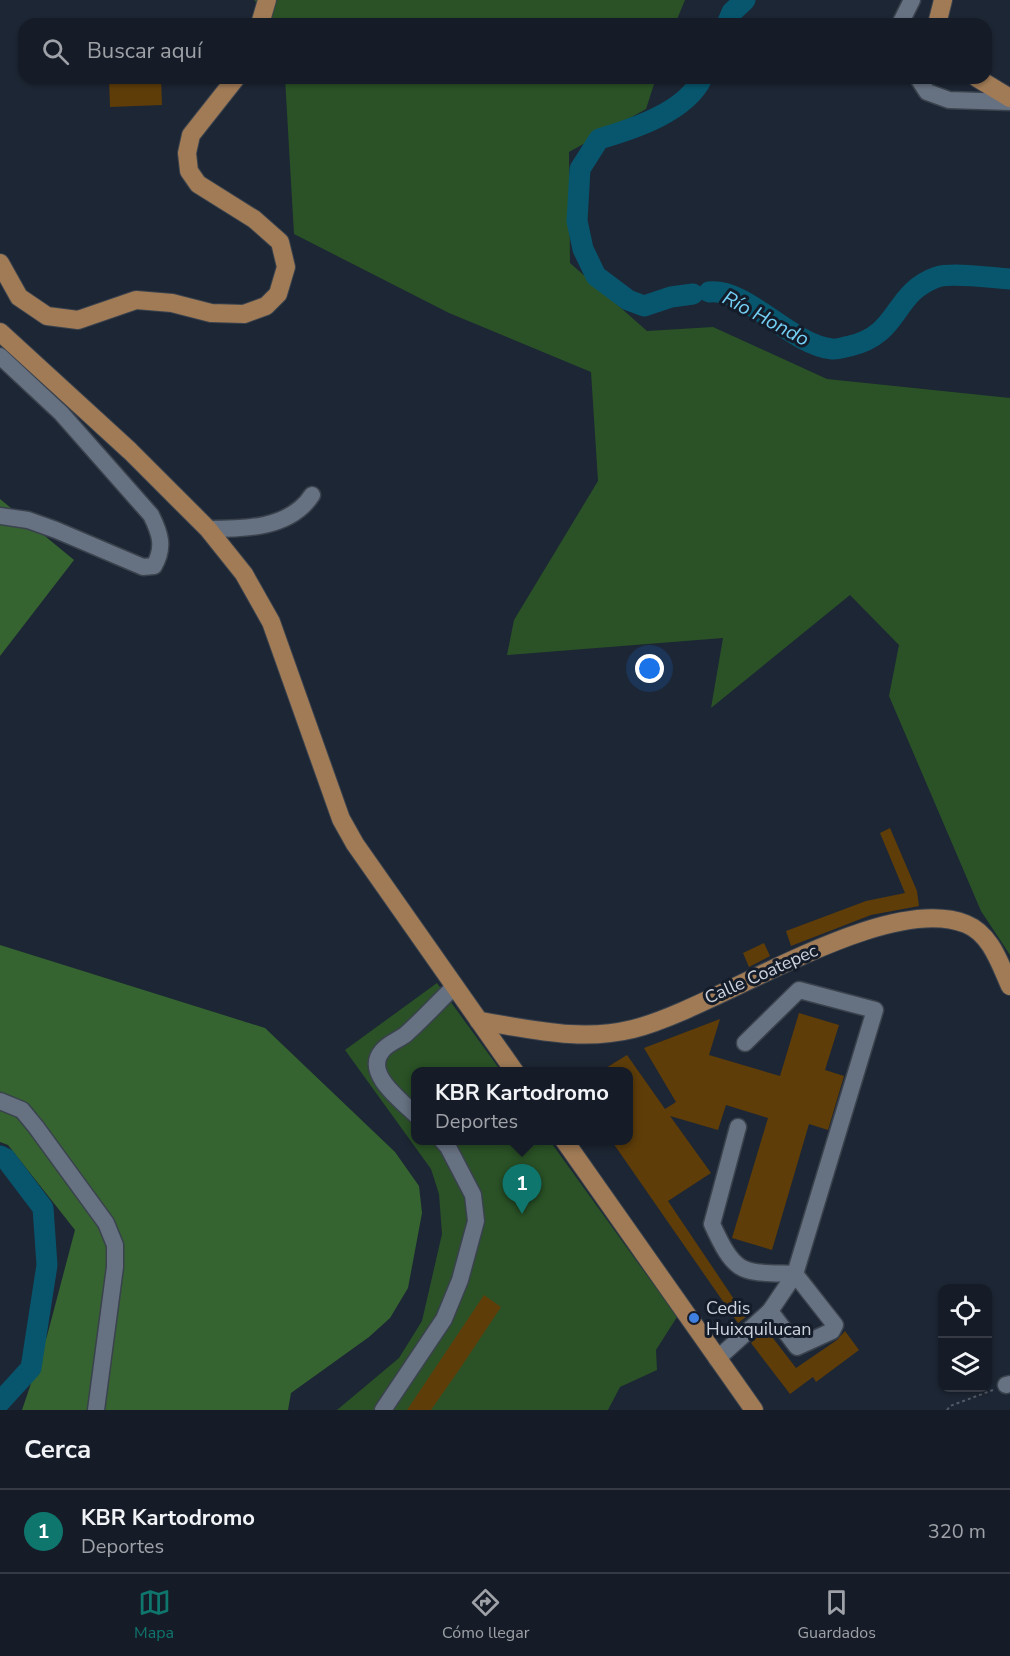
<!DOCTYPE html>
<html lang="es">
<meta charset="utf-8">
<style>
:root{--surface:#161c27;--page:#232933;--text:#f1f3f6;--muted:#9ea1a7;--line:#353a44;--accent:#0f766e}
body{margin:0;font-family:"Nunito Sans",sans-serif;background:var(--page);color:var(--text)}
.controls{position:absolute;right:18px;bottom:18px;display:grid;overflow:hidden;border-radius:12px;box-shadow:0 2px 4px #0004}
.controls button{width:54px;height:54px;display:grid;place-items:center;padding:0;border:0;border-bottom:2px solid var(--line);background:var(--surface);color:var(--text);font:30px sans-serif}
.you{position:absolute;left:650px;top:669px;width:21px;height:21px;margin:-15px;border:4px solid #fff;border-radius:50%;background:#1a73e8;box-shadow:0 0 0 9px #1a73e833}
.badge{display:grid;place-items:center;width:39px;height:39px;border-radius:50%;background:var(--accent);color:#fff;font-size:20px;font-weight:700}
.pin{position:absolute;translate:-50% -50px;filter:drop-shadow(0 2px 3px #0008)}
.pin::after{content:'';position:absolute;top:32px;width:21px;height:18px;background:inherit;clip-path:polygon(0 0,100% 0,50% 100%)}
.popup{position:absolute;left:411px;top:1067px;width:222px;height:78px;box-sizing:border-box;display:grid;place-content:center;border-radius:12px;background:var(--surface);filter:drop-shadow(0 2px 4px #0005);font-size:20px;white-space:nowrap;color:var(--muted)}
.popup b{font-size:22px;color:var(--text)}
.popup::after{content:'';position:absolute;left:50%;top:100%;margin-left:-12px;border:12px solid transparent;border-top-color:var(--surface)}
.list{margin:0;padding:0;list-style:none}
h2{display:flex;justify-content:space-between;align-items:center;height:78px;margin:0;padding:0 24px;font-size:26px}
h2 small{font-size:20px;font-weight:400;color:var(--muted)}
.list li{display:grid;grid-template-columns:39px 1fr auto;gap:18px;align-items:center;box-sizing:border-box;height:84px;padding:0 24px;border-top:2px solid var(--line)}
.list b{display:block;font-size:22px;white-space:nowrap}
.list p{margin:0;font-size:20px;white-space:nowrap;color:var(--muted)}
.list em{font-size:20px;font-style:normal;color:var(--muted)}
.icon{flex:none;width:33px;height:33px;fill:none;stroke:currentColor;stroke-width:2;stroke-linecap:round;stroke-linejoin:round}
.map{position:relative;flex:none;width:1010px;height:1410px;overflow:hidden}
.search{position:absolute;background:var(--surface);box-shadow:0 2px 4px #0004;left:18px;right:18px;top:18px;height:66px;display:flex;align-items:center;gap:15px;box-sizing:border-box;padding:0 21px;border-radius:18px;color:var(--muted);font-size:22px}
.sheet{height:162px;background:var(--surface)}
nav{display:flex;justify-content:space-around;align-items:center;box-sizing:border-box;height:84px;border-top:2px solid var(--line);background:var(--surface);font-size:16px;color:var(--muted)}
nav a{display:grid;justify-items:center;gap:3px}
nav .on{color:var(--accent)}
.map>svg:first-child{display:block}
.green{fill:#2a5226}
.forest{fill:#356430}
.lines{fill:none;stroke-linecap:round;stroke-linejoin:round}
.river{stroke:#07566d;stroke-width:21}
.building{fill:#5e3d09}
.minor-casing{stroke:#3a424d;stroke-width:19}
.major-casing{stroke:#3a424d;stroke-width:20}
.path{stroke:#525a67;stroke-width:2;stroke-dasharray:3 3;stroke-linecap:butt}
.minor{stroke:#667181;stroke-width:16}
.major{stroke:#a07b56;stroke-width:18}
.shop-dot{fill:#3f7fe0;stroke:#141c2a;stroke-width:2}
.labels{text-anchor:middle;stroke-width:6;stroke-linejoin:round;paint-order:stroke}
.street-label{font-size:18px;fill:#cdd3dd;stroke:#141c2a}
.poi-label{font-size:18px;fill:#cdd3dd;stroke:#141c2a;text-anchor:start}
.water-label{font-size:20px;font-style:italic;fill:#74d0f4;stroke:#141c2a}
</style>
<div class="map">
<svg width="1010" height="1410" viewBox="0 0 1010 1410">
<rect width="100%" height="100%" fill="#1d2634"/>
<g class="green">
<path d="M254 0H685L675 24H273Z"/>
<path d="M285 78H656L646 109 569 152 570 263 647 331 713 327 827 379 1010 398V955L981 911 889 696 899 645 850 595 711 708 723 638 507 655 514 620 598 481 591 372 449 313 294 234Z"/>
<path d="M437 983 501 1071 416 1072V1140L550 1141 677 1317 656 1350 657 1370 620 1387 608 1410H337L399 1358 422 1321 442 1234 439 1194 431 1169 345 1050Z"/>
</g>
<g class="forest">
<path d="M0 499 74 560 0 656Z"/>
<path d="M0 945 265 1028 395 1152 419 1186 422 1213 408 1288 390 1318 369 1337 291 1393 288 1410H22L47 1336 75 1230 8 1145 0 1142Z"/>
</g>
<g class="lines">
<g class="river">
<path d="M727 24 732 12 745 0"/>
<path d="M709 292C746 287 791 345 832 349 837 350 844 347 850 346 901 334 892 293 937 277 953 272 992 278 1010 279"/>
<path d="M693 294 671 297 644 306 628 300 596 276 583 249 577 221 580 169 599 139C633 129 686 112 702 78"/>
<path d="M0 1156 6 1159 43 1208 47 1265 31 1368 0 1402"/>
</g>
</g>
<g class="building">
<path d="M109 78H161L162 105 110 107Z"/>
<path d="M890 828 917 891 919 906 871 915 791 946 786 931 866 901 905 893 880 833Z"/>
<path d="M764 943 770 956 749 967 743 953Z"/>
<path d="M799 1013 839 1025 825 1070 844 1076 828 1130 809 1124 772 1250 732 1238 768 1118 726 1105 718 1130 670 1116 711 1173 668 1201 746 1317 738 1323 611 1140H628V1071H601L627 1055 665 1109 676 1102 644 1048 720 1019 709 1055 780 1076Z"/>
<path d="M484 1295 501 1307 461 1367 431 1410H407Z"/>
<path d="M766 1329 796 1368 837 1340 845 1331 859 1350 816 1382 813 1377 790 1394 751 1343Z"/>
</g>
<g class="lines">
<g class="minor-casing">
<g id="minor">
<path d="M900 24 912 0"/>
<path d="M918 78 927 92 949 100 1010 102"/>
<path d="M0 356 61 413 151 515C160 533 165 547 154 566L143 567 56 530 28 520 0 516"/>
<path d="M208 529C244 529 290 529 312 495"/>
<path d="M0 1101 22 1110 36 1127 106 1223 115 1245V1267L96 1410"/>
<path d="M416 1115C402 1101 363 1073 382 1051 387 1044 398 1040 405 1035 422 1020 438 1002 455 986"/>
<path d="M738 1127 712 1224C736 1277 742 1272 795 1274L835 1325 832 1331 797 1347 770 1311"/>
<path d="M717 1359 770 1311 795 1274 875 1010 799 990 745 1043"/>
<path d="M1006 1385 1010 1384"/>
<path d="M383 1410 444 1319 460 1280 476 1221 473 1195 448 1147 442 1140"/>
</g>
</g>
<g class="major-casing">
<g id="major">
<path d="M260 24 267 0"/>
<path d="M937 24 943 0"/>
<path d="M977 78 1010 98"/>
<path d="M0 263 19 297 47 316 78 320 136 300 172 303 211 313 244 314 266 306 278 294 286 267 280 242 254 219 198 184 189 171 187 153 191 135 236 78"/>
<path d="M0 332 130 451 208 529 244 574 271 622 341 819 355 844 515 1072"/>
<path d="M479 1021C532 1029 580 1042 633 1029 718 1008 884 891 966 924 991 934 1000 964 1010 986"/>
<path d="M564 1140 754 1410"/>
</g>
</g>
<path class="path" d="M947 1410 950 1406 993 1390"/>
<use href="#minor" class="minor"/>
<use href="#major" class="major"/>
</g>
<circle class="shop-dot" cx="694" cy="1318" r="6"/>
<g class="labels">
<g class="street-label">
<text transform="translate(761 974) rotate(-24)" y="6">Calle Coatepec</text>
</g>
<g class="poi-label">
<text x="706" y="1314">Cedis<tspan x="706" dy="21">Huixquilucan</tspan></text>
</g>
<g class="water-label">
<text transform="translate(766 318) rotate(28)" y="7">Río Hondo</text>
</g>
</g>
</svg>
<div class="controls">
<button><svg class="icon" aria-label="locate" viewBox="0 0 24 24"><circle cx="12" cy="12" r="6"/><path d="M12 2v4M12 18v4M2 12h4M18 12h4"/></svg></button>
<button><svg class="icon" aria-label="layers" viewBox="0 0 24 24"><path d="M12 4l9 5-9 5-9-5zM3 14l9 5 9-5"/></svg></button>
</div>
<div class="you"></div>
<div class="pin badge" style="left:522px;top:1214px">1</div>
<div class="popup"><b>KBR Kartodromo</b>Deportes</div>
<div class="search"><svg class="icon" aria-label="search" viewBox="0 0 24 24"><circle cx="10" cy="10" r="6"/><path d="M15 15l6 6"/></svg>Buscar aquí</div>
</div>
<section class="sheet">
<h2>Cerca<small></small></h2>
<ul class="list">
<li><span class="badge">1</span><div><b>KBR Kartodromo</b><p>Deportes</p></div><em>320 m</em></li>
</ul>
</section>
<nav>
<a class="on"><svg class="icon" aria-label="map" viewBox="0 0 24 24"><path d="M3 6l6-2 6 2 6-2v14l-6 2-6-2-6 2zM9 4v14M15 6v14"/></svg>Mapa</a>
<a><svg class="icon" aria-label="directions" viewBox="0 0 24 24"><path d="M12 3l9 9-9 9-9-9zM9 14v-3h6M13 9l2 2-2 2"/></svg>Cómo llegar</a>
<a><svg class="icon" aria-label="saved" viewBox="0 0 24 24"><path d="M7 4h10v16l-5-4-5 4z"/></svg>Guardados</a>
</nav>
